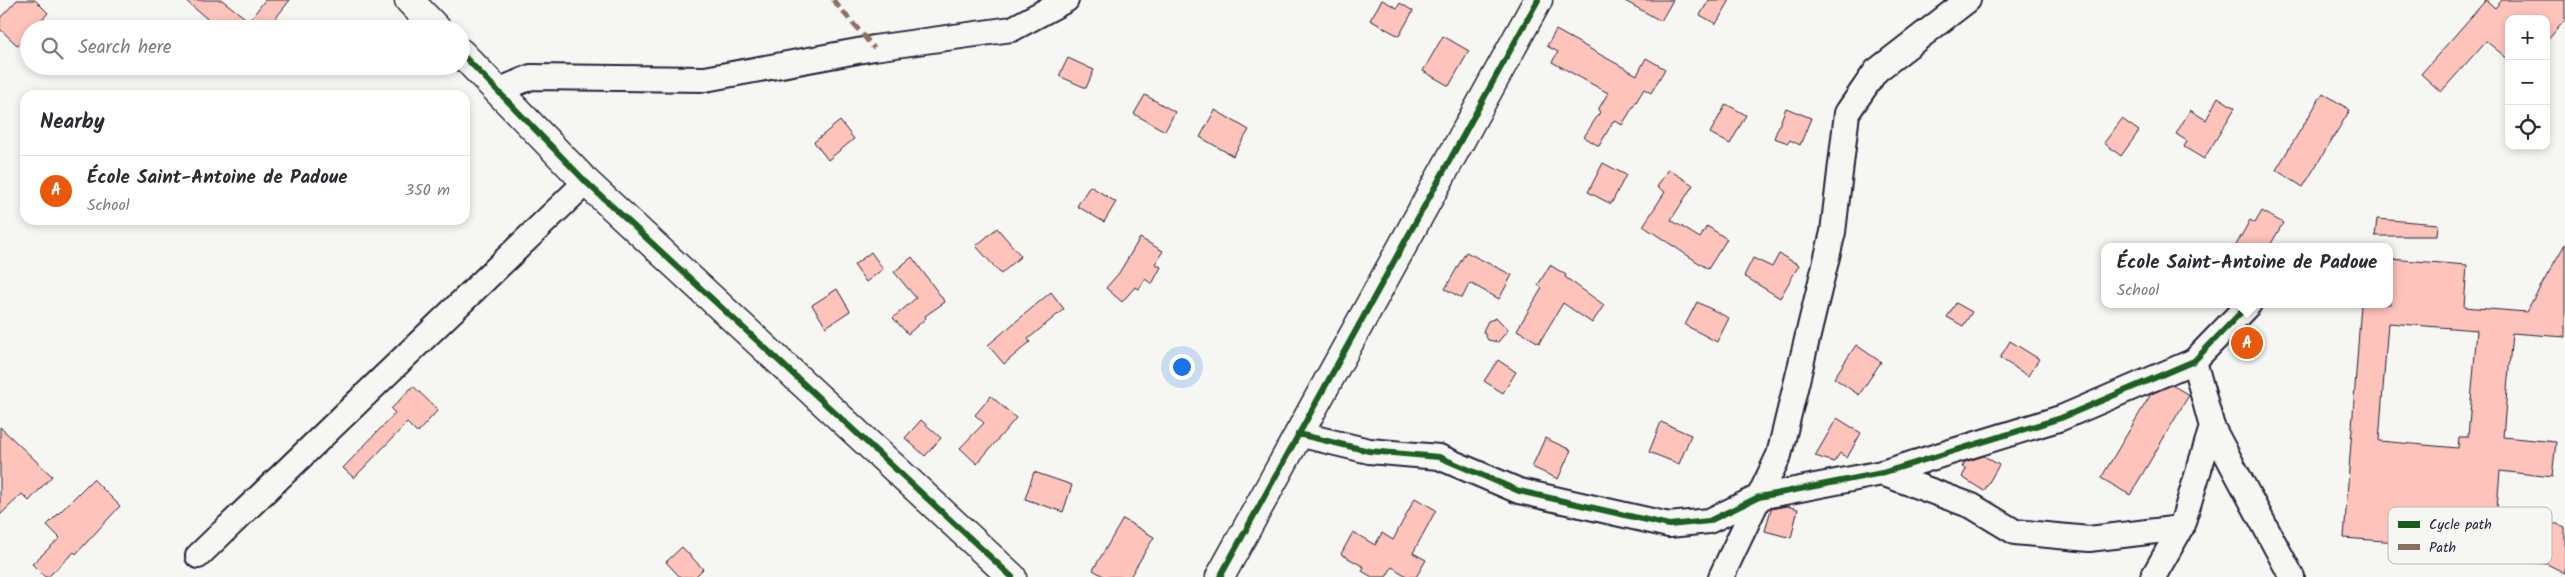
<!DOCTYPE html>
<meta charset="utf-8">
<style>
:root{--surface:#fff;--page:#f2f2f3;--text:#2b2b33;--muted:#7c7c81;--line:#e1e1e2;--accent:#ea580c}
body{margin:0;font-family:Kalam,sans-serif;background:var(--page);color:var(--text)}
.controls{position:absolute;right:15px;top:15px;display:grid;overflow:hidden;border-radius:10px;box-shadow:0 2px 8px #0003}
.controls button{width:45px;height:45px;display:grid;place-items:center;padding:0;border:0;border-bottom:1px solid var(--line);background:var(--surface);color:var(--text);font:25px sans-serif}
.you{position:absolute;left:1181px;top:366px;width:18px;height:18px;margin:-12px;border:4px solid #fff;border-radius:50%;background:#1a73e8;box-shadow:0 0 0 8px #1a73e833}
.badge{display:grid;place-items:center;width:32px;height:32px;border-radius:50%;background:var(--accent);color:#fff;font-size:16px;font-weight:700}
.pin{position:absolute;translate:-50% -50%;border:2px solid #fff;box-shadow:0 1px 5px #0006}
.popup{position:absolute;left:2101px;top:243px;width:292px;height:65px;box-sizing:border-box;display:grid;place-content:center;border-radius:10px;background:var(--surface);filter:drop-shadow(0 1px 4px #0005);font-size:16px;white-space:nowrap;color:var(--muted)}
.popup b{font-size:19px;color:var(--text)}
.popup::after{content:'';position:absolute;left:50%;top:100%;margin-left:-10px;border:10px solid transparent;border-top-color:var(--surface)}
.list{margin:0;padding:0;list-style:none}
h2{display:flex;justify-content:space-between;align-items:center;height:65px;margin:0;padding:0 20px;font-size:21px}
h2 small{font-size:16px;font-weight:400;color:var(--muted)}
.list li{display:grid;grid-template-columns:32px 1fr auto;gap:15px;align-items:center;box-sizing:border-box;height:70px;padding:0 20px;border-top:1px solid var(--line)}
.list b{display:block;font-size:19px;white-space:nowrap}
.list p{margin:0;font-size:16px;white-space:nowrap;color:var(--muted)}
.list em{font-size:16px;font-style:normal;color:var(--muted)}
.icon{flex:none;width:28px;height:28px;fill:none;stroke:currentColor;stroke-width:2;stroke-linecap:round;stroke-linejoin:round}
.map{position:relative;flex:none;width:2565px;height:577px;overflow:hidden}
.search{position:absolute;background:var(--surface);box-shadow:0 2px 8px #0003;left:20px;top:20px;width:450px;height:55px;display:flex;align-items:center;gap:12px;box-sizing:border-box;padding:0 18px;border-radius:28px;color:var(--muted);font-size:19px}
.panel{position:absolute;background:var(--surface);box-shadow:0 2px 8px #0003;left:20px;top:90px;width:450px;height:135px;border-radius:15px}
.map>svg:first-child{display:block}
.building{fill:#fec3ba;stroke:#22223b;fill-rule:evenodd}
.lines{fill:none;stroke-linecap:round;stroke-linejoin:round}
.minor-casing{stroke:#22223b;stroke-width:28}
.tertiary-casing{stroke:#22223b;stroke-width:31}
.minor{stroke:#f6f6f2;stroke-width:24}
.tertiary{stroke:#f6f6f2;stroke-width:28}
.quiet{stroke:#8d6e63;stroke-width:5;stroke-dasharray:10 5;stroke-linecap:butt}
.cycleway-casing{stroke:#f6f6f2;stroke-width:9}
.cycleway{stroke:#1b5e20;stroke-width:6}
.key{fill:#f6f6f2;stroke:#b6b6bb;stroke-width:1}
.key-label{font-size:14px;fill:#22223b}
</style>
<div class="map">
<svg width="2565" height="577" viewBox="0 0 2565 577">
<rect width="100%" height="100%" fill="#f6f6f2"/>
<filter id="ink" filterUnits="userSpaceOnUse"><feTurbulence type="fractalNoise" baseFrequency=".02" numOctaves="2"/><feDisplacementMap in="SourceGraphic" scale="10" xChannelSelector="R" yChannelSelector="G"/><feConvolveMatrix kernelMatrix="1 2 1 2 8 2 1 2 1" color-interpolation-filters="sRGB"/></filter>
<g filter="url(#ink)">
<g class="building">
<path d="M17 0H35L48 13 34 29H29V34L18 46 0 29V18Z"/>
<path d="M185 0H222L249 21 265 0H290L267 29H219Z"/>
<path d="M1382 0 1397 8 1400 3 1413 11 1399 36 1370 20Z"/>
<path d="M1623 0H1673L1661 21Z"/>
<path d="M1709 0H1730L1716 24 1700 15Z"/>
<path d="M2486 0 2495 8 2502 0H2565V20L2546 42V19H2509V60L2486 41 2441 92 2421 74Z"/>
<path d="M1556 30 1637 75 1646 58 1665 69 1651 93 1644 89 1622 125 1614 120 1599 146 1584 137 1600 112 1598 110 1608 93 1552 62 1558 52 1547 46Z"/>
<path d="M1443 36 1469 51 1449 86 1423 71Z"/>
<path d="M1068 58 1094 70 1086 88 1059 76Z"/>
<path d="M2323 93 2350 110 2303 187 2276 170Z"/>
<path d="M1145 95 1175 112 1165 131 1134 114Z"/>
<path d="M2218 97 2235 108 2204 159 2184 147 2187 141 2176 134 2190 110 2206 120Z"/>
<path d="M1726 104 1746 115 1730 144 1710 133Z"/>
<path d="M1786 108 1811 118 1800 145 1790 140 1788 143 1774 138Z"/>
<path d="M1215 110 1249 130 1233 156 1200 137Z"/>
<path d="M2122 119 2139 131 2121 156 2104 143Z"/>
<path d="M840 121 854 139 828 160 814 142Z"/>
<path d="M1603 163 1626 175 1611 204 1588 192Z"/>
<path d="M1668 169 1693 185 1671 220 1700 238 1707 226 1727 239 1708 269 1643 226 1665 192 1657 187Z"/>
<path d="M1090 186 1116 202 1104 222 1077 206Z"/>
<path d="M2262 211 2283 223 2269 247H2235L2250 220 2255 223Z"/>
<path d="M2377 219 2438 224 2437 236H2375Z"/>
<path d="M997 228 1021 256 1001 274 976 246Z"/>
<path d="M1140 238 1163 251 1155 264 1161 267 1152 284 1145 279 1139 289 1135 287 1122 302 1106 288 1119 273Z"/>
<path d="M2565 244V337L2512 333 2503 437 2556 442 2552 477 2500 471 2496 521 2558 524 2565 527V573L2547 564 2450 555V546L2344 538 2361 304H2390V259L2467 265 2464 307 2526 312ZM2388 323 2477 330 2468 437H2459L2458 448 2379 441Z"/>
<path d="M871 252 883 269 866 282 854 265Z"/>
<path d="M1466 252 1512 275 1499 299 1470 283 1462 298 1445 289Z"/>
<path d="M1779 254 1799 265 1780 298 1744 276 1753 258 1772 267Z"/>
<path d="M912 257 945 302 925 316 926 318 908 334 893 318 916 298 894 272Z"/>
<path d="M1550 265 1566 275 1565 277 1604 305 1592 323 1563 303 1539 343 1517 330 1542 288 1538 285Z"/>
<path d="M837 289 850 311 826 327 812 305Z"/>
<path d="M1051 292 1064 309 1028 339 1030 342 1004 364 988 345Z"/>
<path d="M1697 302 1729 318 1717 342 1685 325Z"/>
<path d="M1956 303 1972 312 1963 326 1947 317Z"/>
<path d="M1497 318 1508 330 1498 342 1488 340 1483 331 1488 321Z"/>
<path d="M2010 341 2039 359 2028 376 2000 358Z"/>
<path d="M1856 345 1881 362 1859 395 1834 378Z"/>
<path d="M1498 360 1516 372 1503 393 1484 381Z"/>
<path d="M2172 385 2189 395 2130 495 2101 478 2151 394Z"/>
<path d="M413 386 438 410 417 433 407 423 354 478 343 468 395 413 391 409Z"/>
<path d="M991 396 1016 418 977 464 960 448 984 423 975 415Z"/>
<path d="M1837 418 1861 433 1847 458 1840 453 1834 462 1815 456Z"/>
<path d="M921 420 941 438 925 456 905 438Z"/>
<path d="M1661 422 1691 435 1679 464 1649 452Z"/>
<path d="M0 427 52 476 29 501 22 494 0 515Z"/>
<path d="M1545 438 1571 450 1558 479 1532 467Z"/>
<path d="M1984 456 1999 465 1984 491 1962 477 1966 469 1962 467 1965 462Z"/>
<path d="M1034 472 1072 485 1063 512 1025 499Z"/>
<path d="M93 479 120 506 76 554 74 552 48 577H45L32 564 60 538 47 525Z"/>
<path d="M1415 498 1436 510 1413 553 1426 560 1416 577H1408L1392 567 1386 577H1372L1362 571 1364 567 1341 554 1353 532 1375 545 1382 533 1393 540Z"/>
<path d="M1787 506 1798 509 1791 538 1765 531 1771 509Z"/>
<path d="M1123 519 1154 537 1130 577H1105L1093 570Z"/>
<path d="M682 547 703 569 695 577H680L666 562Z"/>
</g>
<g class="lines">
<g class="minor-casing">
<g id="minor">
<path d="M498 91 531 77 705 79 874 48 1012 29 1066 0"/>
<path d="M2212 427 2292 577"/>
<path d="M1298 434 1369 451 1439 457 1519 491 1669 525 1709 521 1759 497 1882 473 2061 418 2194 361 2249 304"/>
<path d="M1882 473 1972 506 2015 532 2089 539 2181 528"/>
<path d="M198 556 586 182"/>
<path d="M1721 577 1779 455 1833 232 1847 113 1876 71 1968 0"/>
<path d="M2153 577 2181 528 2212 427 2194 361"/>
</g>
</g>
<g class="tertiary-casing">
<g id="tertiary">
<path d="M409 0 437 29"/>
<path d="M461 53 586 182 1012 577"/>
<path d="M1220 577 1538 0"/>
</g>
</g>
<use href="#minor" class="minor"/>
<use href="#tertiary" class="tertiary"/>
<path class="quiet" d="M833 0 874 48"/>
<g class="cycleway-casing">
<g id="cycleway">
<path d="M461 53 586 182 1012 577"/>
<path d="M1298 434 1369 451 1439 457 1519 491 1669 525 1709 521 1759 497 1882 473 2061 418 2194 361 2249 304"/>
<path d="M1220 577 1538 0"/>
</g>
</g>
<use href="#cycleway" class="cycleway"/>
</g>
</g>
<rect x="2388" y="507" width="164" height="57" rx="8" class="key"/>
<rect x="2398" y="521" width="22" height="7" fill="#1b5e20"/>
<rect x="2398" y="544" width="22" height="6" fill="#8d6e63"/>
<g class="key-label">
<text x="2429" y="529">Cycle path</text>
<text x="2429" y="552">Path</text>
</g>
</svg>
<div class="controls">
<button>+</button>
<button>−</button>
<button><svg class="icon" aria-label="locate" viewBox="0 0 24 24"><circle cx="12" cy="12" r="6"/><path d="M12 2v4M12 18v4M2 12h4M18 12h4"/></svg></button>
</div>
<div class="you"></div>
<div class="pin badge" style="left:2247px;top:343px">A</div>
<div class="popup"><b>École Saint-Antoine de Padoue</b>School</div>
<div class="search"><svg class="icon" aria-label="search" viewBox="0 0 24 24"><circle cx="10" cy="10" r="6"/><path d="M15 15l6 6"/></svg>Search here</div>
<section class="panel">
<h2>Nearby<small></small></h2>
<ul class="list">
<li><span class="badge">A</span><div><b>École Saint-Antoine de Padoue</b><p>School</p></div><em>350 m</em></li>
</ul>
</section>
</div>
